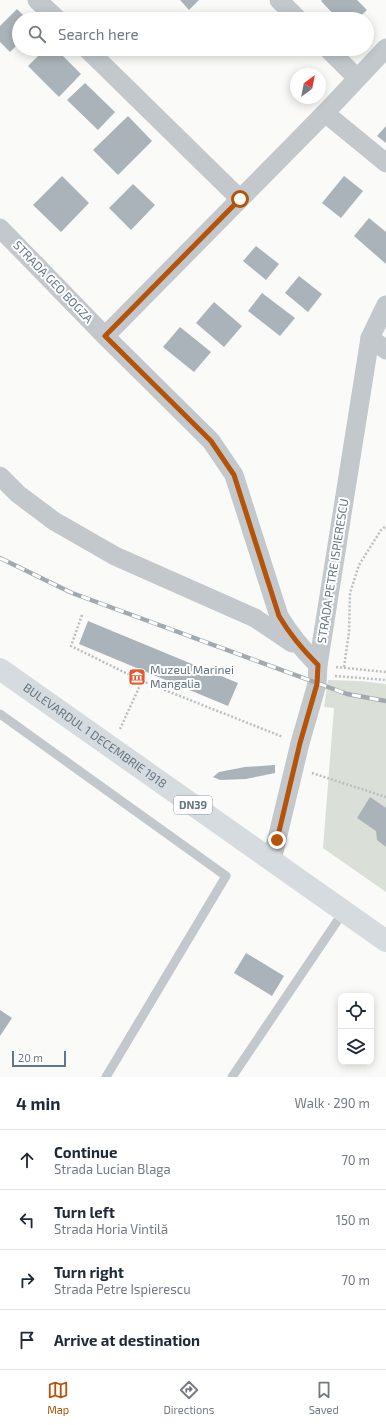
<!DOCTYPE html>
<meta charset="utf-8">
<style>
:root{--surface:#fff;--page:#f6f6f7;--text:#1f2937;--muted:#747a83;--line:#e0e1e3;--accent:#b45309}
body{margin:0;font-family:"Exo 2",sans-serif;background:var(--page);color:var(--text)}
.controls{position:absolute;right:12px;bottom:12px;display:grid;overflow:hidden;border-radius:8px;box-shadow:0 2px 10px #0003}
.controls button{width:36px;height:36px;display:grid;place-items:center;padding:0;border:0;border-bottom:1px solid var(--line);background:var(--surface);color:var(--text);font:20px sans-serif}
.compass{position:absolute;left:290px;top:68px;width:36px;height:36px;border-radius:50%;background:var(--surface);box-shadow:0 2px 10px #0003;rotate:32deg}
.scale{position:absolute;left:12px;bottom:10px;width:54px;box-sizing:border-box;padding-left:4px;border:2px solid #657683;border-top:0;font-size:11px;line-height:14px;white-space:nowrap;color:#657683;-webkit-text-stroke:3px #fff;paint-order:stroke}
.stop{position:absolute;width:12px;height:12px;margin:-9px;border:3px solid #b45309;border-radius:50%;background:#fff}
.stop.end{background:#b45309;border-color:#fff;box-shadow:0 1px 4px #0008}
.list{margin:0;padding:0;list-style:none}
h2{display:flex;justify-content:space-between;align-items:center;height:52px;margin:0;padding:0 16px;font-size:17px}
h2 small{font-size:13px;font-weight:400;color:var(--muted)}
.list li{display:grid;grid-template-columns:26px 1fr auto;gap:12px;align-items:center;box-sizing:border-box;height:60px;padding:0 16px;border-top:1px solid var(--line)}
.list b{display:block;font-size:15px;white-space:nowrap}
.list p{margin:0;font-size:13px;white-space:nowrap;color:var(--muted)}
.list em{font-size:13px;font-style:normal;color:var(--muted)}
.icon{flex:none;width:22px;height:22px;fill:none;stroke:currentColor;stroke-width:2;stroke-linecap:round;stroke-linejoin:round}
.map{position:relative;flex:none;width:386px;height:1077px;overflow:hidden}
.search{position:absolute;background:var(--surface);box-shadow:0 2px 10px #0003;left:12px;right:12px;top:12px;height:44px;display:flex;align-items:center;gap:10px;box-sizing:border-box;padding:0 14px;border-radius:22px;color:var(--muted);font-size:15px}
.sheet{height:292px;background:var(--surface)}
nav{display:flex;justify-content:space-around;align-items:center;box-sizing:border-box;height:56px;border-top:1px solid var(--line);background:var(--surface);font-size:11px;color:var(--muted)}
nav a{display:grid;justify-items:center;gap:2px}
nav .on{color:var(--accent)}
.map>svg:first-child{display:block}
.green{fill:#dadfd7}
.building{fill:#aab3b9}
.lines{fill:none;stroke-linecap:round;stroke-linejoin:round}
.path{stroke:#bbbfc2;stroke-width:2.5;stroke-dasharray:2 2;stroke-linecap:butt}
.lane{stroke:#c3c8cc;stroke-width:9}
.street{stroke:#c3c8cc;stroke-width:19}
.highway{stroke:#d6dbdf;stroke-width:22}
.rail-casing{stroke:#a2aab0;stroke-width:4.5}
.rail{stroke:#fff;stroke-width:3;stroke-dasharray:9;stroke-linecap:butt}
.route{stroke:#b45309;stroke-width:5}
.labels{text-anchor:middle;stroke-width:4;stroke-linejoin:round;paint-order:stroke}
.shield{fill:#fff;stroke:#939fa8;stroke-width:1}
.shield-label{font-size:11px;font-weight:bold;fill:#657683}
.street-label{font-size:12px;fill:#657683;stroke:#fff}
.poi-label{font-size:12px;fill:#657683;stroke:#fff;text-anchor:start}
</style>
<div class="map">
<svg width="386" height="1077" viewBox="0 0 386 1077">
<rect width="100%" height="100%" fill="#fafaf8"/>
<path class="green" d="M328 680 360 681 386 684V892L323 848 334 708 324 707Z"/>
<g class="building">
<path d="M180 0H199L189 10Z"/>
<path d="M322 0H357L367 10 357 19H338L321 1Z"/>
<path d="M17 9 27 19H19V43L10 52 0 42V26Z"/>
<path d="M45 49H56L81 74 59 97 28 66Z"/>
<path d="M85 83 115 112 98 130 67 100Z"/>
<path d="M128 116 152 141 118 175 93 150Z"/>
<path d="M386 126V143L377 136Z"/>
<path d="M62 176 89 203 61 232 33 205Z"/>
<path d="M344 176 363 191 341 218 322 203Z"/>
<path d="M133 184 155 205 131 230 109 208Z"/>
<path d="M369 218 386 232V264L354 236Z"/>
<path d="M256 246 279 264 266 280 243 261Z"/>
<path d="M299 276 322 294 308 312 285 293Z"/>
<path d="M262 293 295 318 280 336 248 311Z"/>
<path d="M214 302 242 326 224 347 196 323Z"/>
<path d="M180 327 211 352 194 372 163 347Z"/>
<path d="M88 621 238 683 228 706 79 644Z"/>
<path d="M275 765V773L246 779 220 780 213 777 219 772 245 767Z"/>
<path d="M370 797 386 808V847L377 840 376 831 357 818Z"/>
<path d="M246 953 284 976 272 996 234 973Z"/>
<path d="M0 1010 12 1018 0 1036Z"/>
</g>
<g class="lines">
<g class="path">
<path d="M82 615 71 646 142 681 283 737"/>
<path d="M336 667 386 672"/>
<path d="M344 667 349 632 350 593 359 565 381 530 386 526"/>
<path d="M335 676 386 680"/>
<path d="M120 729 142 681"/>
<path d="M312 773 386 797"/>
</g>
<g class="lane">
<path d="M0 714 226 876 106 1077"/>
<path d="M232 1077 344 911"/>
</g>
<g class="street">
<path d="M37 0 57 19"/>
<path d="M279 0 298 19"/>
<path d="M87 49 240 199"/>
<path d="M328 49 357 78"/>
<path d="M325 113 386 163"/>
<path d="M0 228 105 336 211 441 234 475 279 616C290 635 302 649 318 665"/>
<path d="M105 336 325 113 386 48"/>
<path d="M370 338 386 350"/>
<path d="M0 476 18 494 54 521 115 556 255 618 292 643"/>
<path d="M272 860 300 743 317 684 318 665 370 338 386 305"/>
</g>
<path class="highway" id="s1" d="M0 669 386 941"/>
<g class="rail-casing">
<path id="rail" d="M0 558 72 593 347 694 386 701"/>
</g>
<use href="#rail" class="rail"/>
</g>
<g class="lines">
<path class="route" d="M240 199 105 336 211 441 234 475 279 616C290 635 302 649 318 665L317 684 300 743 277 840"/>
</g>
<defs>
<g id="museum-square" transform="scale(0.9)"><rect x="-9" y="-9" width="18" height="18" rx="4" fill="#e4572e" stroke="#fff"/><path d="M0-6L6-3V-2H-6V-3ZM-5-1h2V3h-2ZM-1-1h2V3h-2ZM3-1h2V3H3ZM-6 4H6V6H-6Z" fill="#fff"/></g>
</defs>
<g fill-rule="evenodd">
<use href="#museum-square" x="137" y="677"/>
</g>
<g class="labels">
<rect class="shield" x="174" y="796" width="38" height="18" rx="3"/>
<g class="shield-label">
<text x="193" y="809">DN39</text>
</g>
<g class="street-label">
<text transform="translate(53 282) rotate(46)" y="4">STRADA GEO BOGZA</text>
<text transform="translate(333 571) rotate(-81)" y="4">STRADA PETRE ISPIERESCU</text>
<text dy="4" stroke="none"><textPath href="#s1" startOffset="116">BULEVARDUL 1 DECEMBRIE 1918</textPath></text>
</g>
<g class="poi-label">
<text x="150" y="674">Muzeul Marinei<tspan x="150" dy="14">Mangalia</tspan></text>
</g>
</g>
</svg>
<div class="controls">
<button><svg class="icon" aria-label="locate" viewBox="0 0 24 24"><circle cx="12" cy="12" r="6"/><path d="M12 2v4M12 18v4M2 12h4M18 12h4"/></svg></button>
<button><svg class="icon" aria-label="layers" viewBox="0 0 24 24"><path d="M12 4l9 5-9 5-9-5zM3 14l9 5 9-5"/></svg></button>
</div>
<svg class="compass" viewBox="-18 -18 36 36"><path d="M0-13l5 13h-10z" fill="#e53935"/><path d="M0 13l5-13h-10z" fill="#747a83"/></svg>
<div class="scale">20 m</div>
<div class="stop" style="left:240px;top:199px"></div>
<div class="stop end" style="left:277px;top:840px"></div>
<div class="search"><svg class="icon" aria-label="search" viewBox="0 0 24 24"><circle cx="10" cy="10" r="6"/><path d="M15 15l6 6"/></svg>Search here</div>
</div>
<section class="sheet">
<h2>4 min<small>Walk · 290 m</small></h2>
<ul class="list">
<li><svg class="icon" aria-label="ahead" viewBox="0 0 24 24"><path d="M12 20V5M6 11l6-6 6 6"/></svg><div><b>Continue</b><p>Strada Lucian Blaga</p></div><em>70 m</em></li>
<li><svg class="icon" aria-label="left" viewBox="0 0 24 24"><path d="M17 20v-9H6M10 6l-5 5 5 5"/></svg><div><b>Turn left</b><p>Strada Horia Vintilă</p></div><em>150 m</em></li>
<li><svg class="icon" aria-label="right" viewBox="0 0 24 24"><path d="M7 20v-9h11M14 6l5 5-5 5"/></svg><div><b>Turn right</b><p>Strada Petre Ispierescu</p></div><em>70 m</em></li>
<li><svg class="icon" aria-label="arrive" viewBox="0 0 24 24"><path d="M6 21V4h12l-3 4 3 4H6"/></svg><div><b>Arrive at destination</b></div></li>
</ul>
</section>
<nav>
<a class="on"><svg class="icon" aria-label="map" viewBox="0 0 24 24"><path d="M3 6l6-2 6 2 6-2v14l-6 2-6-2-6 2zM9 4v14M15 6v14"/></svg>Map</a>
<a><svg class="icon" aria-label="directions" viewBox="0 0 24 24"><path d="M12 3l9 9-9 9-9-9zM9 14v-3h6M13 9l2 2-2 2"/></svg>Directions</a>
<a><svg class="icon" aria-label="saved" viewBox="0 0 24 24"><path d="M7 4h10v16l-5-4-5 4z"/></svg>Saved</a>
</nav>
